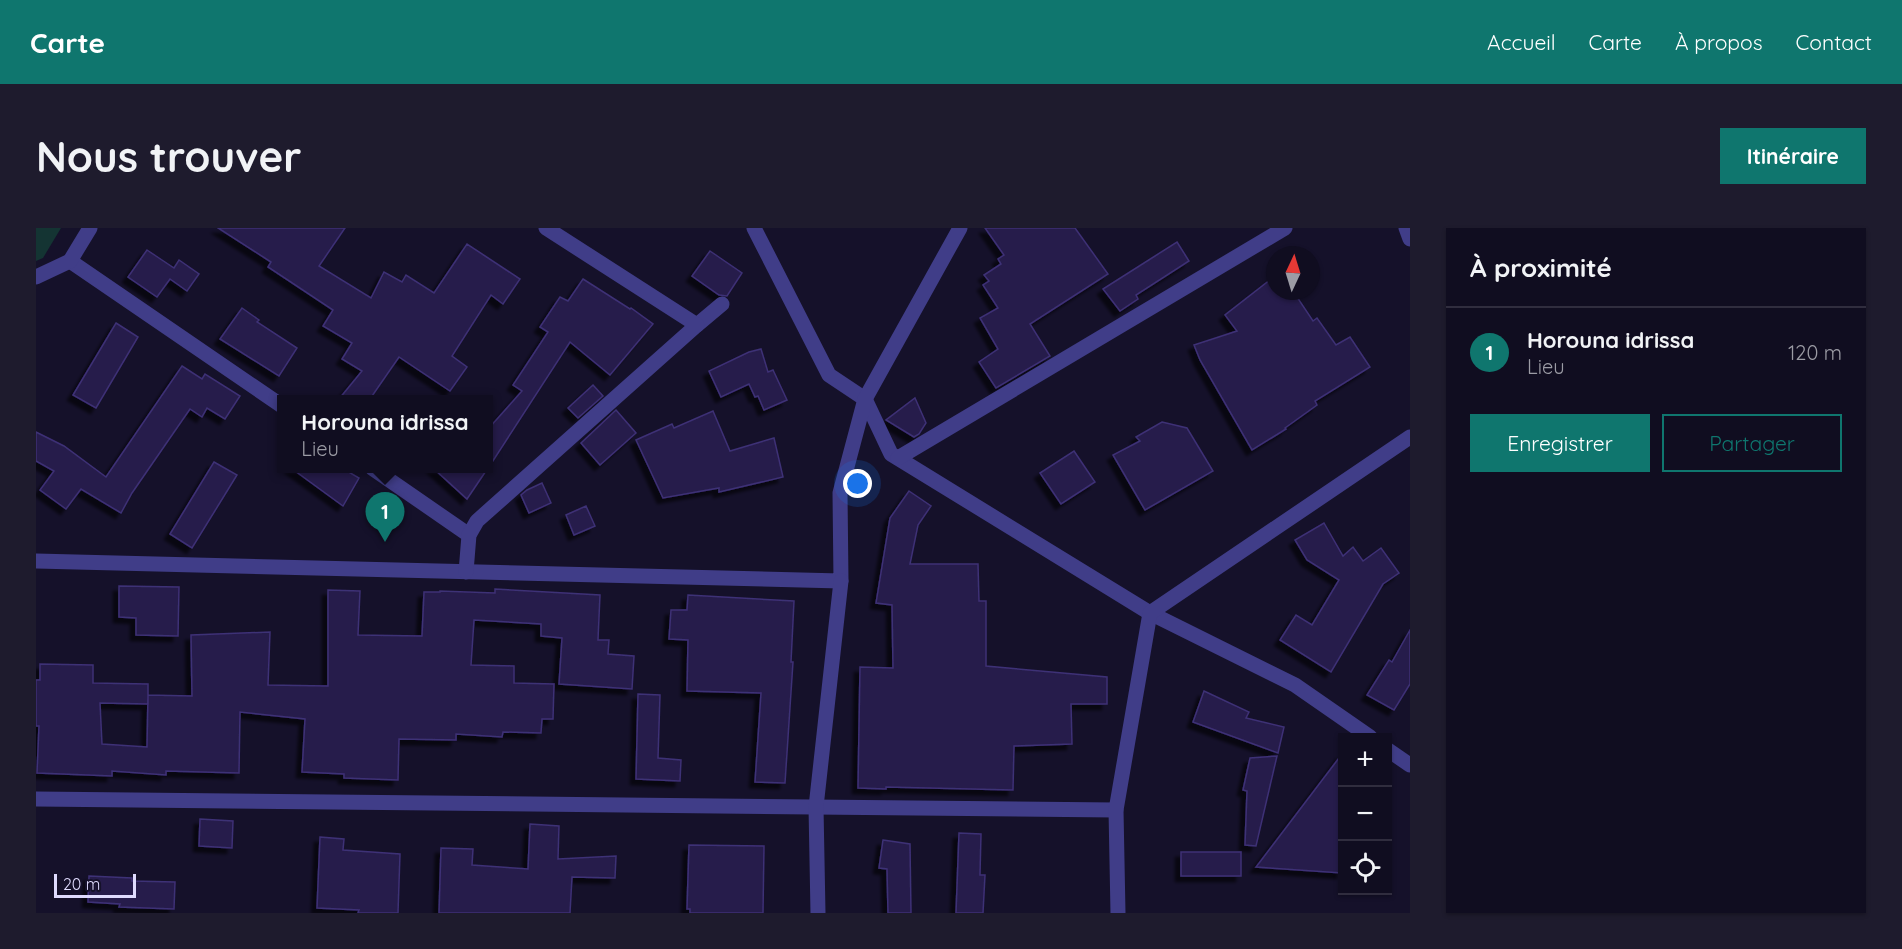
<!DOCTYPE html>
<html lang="fr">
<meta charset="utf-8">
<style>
:root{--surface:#100d20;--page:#1e1b2d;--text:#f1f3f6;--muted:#9c9ca5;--line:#302d3e;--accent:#0f766e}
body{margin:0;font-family:Quicksand,sans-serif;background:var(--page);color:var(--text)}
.controls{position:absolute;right:18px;bottom:18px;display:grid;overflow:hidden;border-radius:0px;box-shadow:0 2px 4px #0004}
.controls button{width:54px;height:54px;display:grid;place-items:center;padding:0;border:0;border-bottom:2px solid var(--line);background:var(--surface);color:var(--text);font:30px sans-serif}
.compass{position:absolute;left:1230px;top:18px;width:54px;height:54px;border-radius:50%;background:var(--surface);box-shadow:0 2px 4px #0004;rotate:4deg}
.scale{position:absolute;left:18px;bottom:15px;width:82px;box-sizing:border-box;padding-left:6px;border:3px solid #dfdbfe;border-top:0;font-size:16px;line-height:21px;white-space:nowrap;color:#dfdbfe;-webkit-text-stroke:4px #15112a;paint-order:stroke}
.you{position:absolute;left:822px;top:256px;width:21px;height:21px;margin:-15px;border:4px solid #fff;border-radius:50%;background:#1a73e8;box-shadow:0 0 0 9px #1a73e833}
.badge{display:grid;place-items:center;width:39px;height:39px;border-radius:50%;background:var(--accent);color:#fff;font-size:20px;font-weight:700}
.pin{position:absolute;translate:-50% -50px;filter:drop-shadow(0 2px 3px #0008)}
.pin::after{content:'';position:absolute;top:32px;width:21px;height:18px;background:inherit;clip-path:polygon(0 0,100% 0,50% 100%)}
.popup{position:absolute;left:241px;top:167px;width:216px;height:78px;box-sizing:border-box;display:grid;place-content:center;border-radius:0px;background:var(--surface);filter:drop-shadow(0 2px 4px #0005);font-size:20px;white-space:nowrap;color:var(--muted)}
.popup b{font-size:22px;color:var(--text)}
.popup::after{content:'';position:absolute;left:50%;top:100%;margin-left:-12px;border:12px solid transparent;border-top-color:var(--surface)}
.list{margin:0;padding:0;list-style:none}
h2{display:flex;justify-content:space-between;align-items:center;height:78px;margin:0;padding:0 24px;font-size:26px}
h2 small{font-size:20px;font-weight:400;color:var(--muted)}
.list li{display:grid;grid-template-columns:39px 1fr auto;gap:18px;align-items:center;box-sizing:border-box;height:90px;padding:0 24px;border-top:2px solid var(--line)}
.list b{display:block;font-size:22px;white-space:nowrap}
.list p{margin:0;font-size:20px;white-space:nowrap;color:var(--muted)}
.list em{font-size:20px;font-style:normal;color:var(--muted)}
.actions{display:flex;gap:12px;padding:18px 24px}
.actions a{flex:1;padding:14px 0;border:2px solid var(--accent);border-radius:0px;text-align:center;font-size:21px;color:var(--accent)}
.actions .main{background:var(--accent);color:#fff}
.icon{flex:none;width:33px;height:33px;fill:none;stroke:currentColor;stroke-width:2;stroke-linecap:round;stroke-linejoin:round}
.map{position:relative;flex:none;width:1374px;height:685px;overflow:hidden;border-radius:0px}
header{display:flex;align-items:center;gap:36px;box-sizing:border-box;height:84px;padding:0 30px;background:var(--accent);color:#fff}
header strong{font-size:28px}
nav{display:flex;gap:33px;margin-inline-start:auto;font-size:21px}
.intro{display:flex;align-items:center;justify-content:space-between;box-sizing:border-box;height:144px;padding:0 36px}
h1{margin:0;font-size:42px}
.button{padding:15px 27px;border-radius:0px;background:var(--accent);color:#fff;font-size:21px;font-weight:700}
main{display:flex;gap:36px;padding:0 36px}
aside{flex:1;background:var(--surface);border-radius:0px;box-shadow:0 2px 4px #0004}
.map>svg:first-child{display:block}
.green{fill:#143433}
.building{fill:#271e4b;stroke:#3e3076;stroke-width:1.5;filter:url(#shadow)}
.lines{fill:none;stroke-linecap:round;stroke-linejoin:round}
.street{stroke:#403d88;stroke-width:15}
</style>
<header>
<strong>Carte</strong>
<nav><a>Accueil</a><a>Carte</a><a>À propos</a><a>Contact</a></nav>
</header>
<div class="intro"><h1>Nous trouver</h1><a class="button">Itinéraire</a></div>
<main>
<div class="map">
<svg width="1374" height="685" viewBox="0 0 1374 685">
<defs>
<filter id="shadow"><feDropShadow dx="-5.5" dy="5.5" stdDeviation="1.5" flood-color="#0009"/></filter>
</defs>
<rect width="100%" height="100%" fill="#15112a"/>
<path class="green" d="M0 0H25L7 30 0 33Z"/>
<g class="building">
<path d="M182 0H309L283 38 335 70 348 44 366 54 370 47 398 65 431 16 484 51 467 76 455 67 416 128 431 139 414 163 363 129 334 171H303L326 143 306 131 316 115 287 98 297 82 232 39 235 34Z"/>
<path d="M949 0H1039L1072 46 994 96 1014 128 960 160 943 134 962 121 944 90 962 80 947 57 953 53 948 47 965 36 962 31 968 27Z"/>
<path d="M1141 14 1153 33 1100 67 1102 71 1084 83 1067 61Z"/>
<path d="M111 22 138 40 143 32 163 46 151 63 134 51 121 69 92 49Z"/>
<path d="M674 23 706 45 691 68 683 67 656 48Z"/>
<path d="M1239 48V63H1257L1277 93 1281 90 1300 117 1314 109 1334 139 1279 173 1281 177 1249 200 1250 201 1216 222 1164 132 1158 117 1201 103 1189 87Z"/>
<path d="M547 51 594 81 595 80 617 96 574 147 534 114 453 239V200L486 163 477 157 512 104 504 99 524 69 532 73Z"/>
<path d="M206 80 223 92 221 94 261 120 243 148 184 111Z"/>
<path d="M80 95 102 109 60 180 37 167Z"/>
<path d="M725 121 732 144 737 142 751 172 728 182 722 168 719 169 713 156 685 169 673 143 713 124Z"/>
<path d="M146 138 166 151 169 146 204 168 189 191 171 180 166 189 154 181 96 265 85 285 45 261 30 281 4 262 18 243 0 233V204L28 218 70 249Z"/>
<path d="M557 157 567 168 542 190 532 180Z"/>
<path d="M879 170 890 195 883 206 878 209 850 192Z"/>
<path d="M580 182 600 205 564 237 545 215Z"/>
<path d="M677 183 694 223 738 210 747 249 683 264V260L627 270 600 212 636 196 638 200Z"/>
<path d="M1126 194 1151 200 1177 243 1109 282 1077 227 1104 213 1100 209Z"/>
<path d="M1038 223 1059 254 1025 276 1004 245Z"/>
<path d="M178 234 201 247 156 320 134 306Z"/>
<path d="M255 240H306L323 250 307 278Z"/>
<path d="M397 240H452L431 271Z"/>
<path d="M506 255 515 275 493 285 485 267 491 262Z"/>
<path d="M873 263 895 278 882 297 874 336H942L943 373H950V438L1071 449V476H1035L1036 516 978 518 977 562 850 559V561L822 560 824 439 857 440 856 377 840 375 854 290Z"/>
<path d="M550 278 559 298 538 307 530 287Z"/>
<path d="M1288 295 1307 328 1317 319 1327 333 1345 320 1363 345 1347 356 1295 444 1244 412 1260 387 1276 397 1303 352 1271 332 1259 312Z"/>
<path d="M83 358 143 359 142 408 100 407V390L83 389Z"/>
<path d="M459 361 564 367 562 412H573L572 426 598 428 596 461 523 456 526 410 505 408V396L438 392 435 437 478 438V455L518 456 517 491H506L505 505 467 504 466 509 420 506V512L363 511 362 552 308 550V546L266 544 269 491 204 484 203 545 130 543V547L76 543V548L1 545 3 498H0V452H4V436L57 437V455L112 456V476L64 475 66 516 111 519 112 467 156 468 155 407 234 404 232 457 292 458V362L324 363 322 407 386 408 388 364H404V363L459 365Z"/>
<path d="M652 367 758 373 755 434H757L749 555 719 554 725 465 651 463 652 412 633 411 635 382H651Z"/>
<path d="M1374 402V456L1358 482 1331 467 1353 432 1356 434Z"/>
<path d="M1168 463 1213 484 1210 490 1248 499 1242 525 1157 494Z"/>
<path d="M602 466 624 467 622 530 645 532 644 553 600 551Z"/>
<path d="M1306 526V645L1220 639Z"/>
<path d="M1241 528 1220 618 1209 617 1211 563 1207 562 1214 530Z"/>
<path d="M164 591 197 593 196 620 163 618Z"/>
<path d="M494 596 523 598 522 631 580 628 579 650 536 649 534 685H403L405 620 437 621 436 637 492 641Z"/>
<path d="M923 605 945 606 944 647H949L947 685H920Z"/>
<path d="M284 609 308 611 307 622 364 626 362 685H322L323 682 281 680Z"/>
<path d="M847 612 874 616 875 685H852L851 641 843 640Z"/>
<path d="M653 617 728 618 727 685H654V681H651Z"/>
<rect x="1145" y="624" width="60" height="24"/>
<path d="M53 648 96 650V653L139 654 138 681 83 679 84 676 52 674Z"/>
</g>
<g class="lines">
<g class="street">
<path d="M718 0 793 147 829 171 855 226 1114 385 1259 457 1334 509"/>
<path d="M1370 0 1374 11"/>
<path d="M34 33 246 178"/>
<path d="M0 49 34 33 54 0"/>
<path d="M661 97 686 76"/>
<path d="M862 230 1249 0"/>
<path d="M336 240 433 307"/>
<path d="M0 333 805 353 804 265 829 171 924 0"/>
<path d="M430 344 433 307 441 293 661 97 510 0"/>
<path d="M1352 522 1374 537"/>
<path d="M0 571 1080 582"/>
<path d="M782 685 780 579 805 353"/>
<path d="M1082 685 1080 582 1114 385 1374 209"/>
</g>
</g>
</svg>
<div class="controls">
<button>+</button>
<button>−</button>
<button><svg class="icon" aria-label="locate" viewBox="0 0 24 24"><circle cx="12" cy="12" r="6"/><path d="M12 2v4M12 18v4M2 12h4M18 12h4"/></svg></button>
</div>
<svg class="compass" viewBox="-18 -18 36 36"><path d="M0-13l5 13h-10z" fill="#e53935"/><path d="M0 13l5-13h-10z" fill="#9c9ca5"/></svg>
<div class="scale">20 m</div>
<div class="you"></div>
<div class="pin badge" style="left:349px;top:314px">1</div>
<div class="popup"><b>Horouna idrissa</b>Lieu</div>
</div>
<aside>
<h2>À proximité<small></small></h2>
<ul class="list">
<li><span class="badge">1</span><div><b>Horouna idrissa</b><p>Lieu</p></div><em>120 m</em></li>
</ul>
<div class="actions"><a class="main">Enregistrer</a><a>Partager</a></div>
</aside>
</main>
